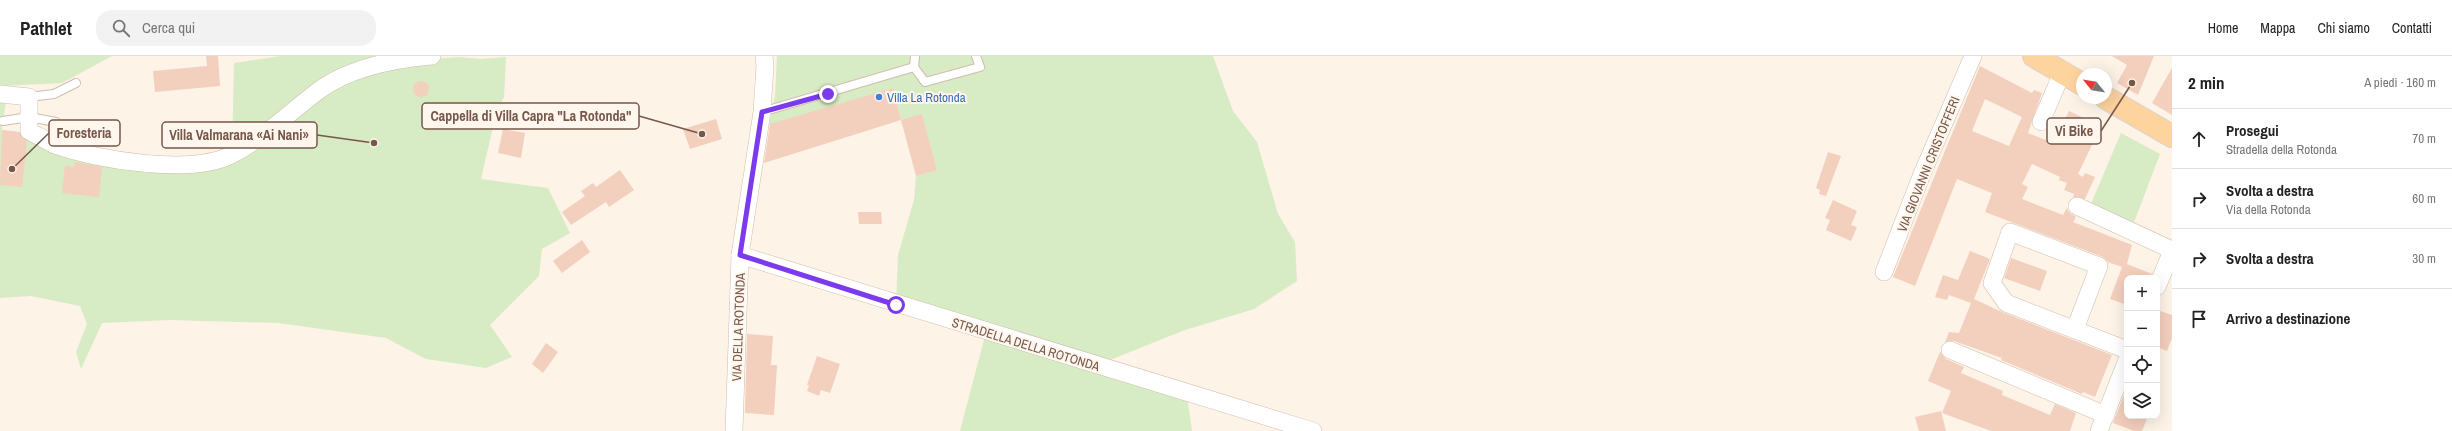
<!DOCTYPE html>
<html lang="it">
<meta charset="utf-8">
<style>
:root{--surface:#fff;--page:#f2f2f2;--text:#222;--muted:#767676;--line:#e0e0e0}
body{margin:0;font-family:"Archivo Narrow",sans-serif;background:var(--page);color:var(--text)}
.controls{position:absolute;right:12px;bottom:12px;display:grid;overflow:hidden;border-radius:8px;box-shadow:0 4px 16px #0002}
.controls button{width:36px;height:36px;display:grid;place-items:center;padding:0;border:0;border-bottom:1px solid var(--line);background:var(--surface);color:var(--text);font:20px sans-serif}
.compass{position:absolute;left:2076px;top:12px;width:36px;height:36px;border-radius:50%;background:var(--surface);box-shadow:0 4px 16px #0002;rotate:300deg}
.stop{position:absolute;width:12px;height:12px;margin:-9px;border:3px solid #7c3aed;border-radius:50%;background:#fff}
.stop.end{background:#7c3aed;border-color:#fff;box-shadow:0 1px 4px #0008}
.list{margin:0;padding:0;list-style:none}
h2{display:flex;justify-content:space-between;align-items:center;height:52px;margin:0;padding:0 16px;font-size:17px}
h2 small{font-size:13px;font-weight:400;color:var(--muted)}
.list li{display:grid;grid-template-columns:26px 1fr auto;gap:12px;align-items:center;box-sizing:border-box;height:60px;padding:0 16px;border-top:1px solid var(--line)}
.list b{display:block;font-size:15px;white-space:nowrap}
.list p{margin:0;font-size:13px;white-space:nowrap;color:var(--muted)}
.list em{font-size:13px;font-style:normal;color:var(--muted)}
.icon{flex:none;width:22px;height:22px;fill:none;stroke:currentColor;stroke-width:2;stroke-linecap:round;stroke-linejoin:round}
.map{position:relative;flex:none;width:2172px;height:375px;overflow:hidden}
header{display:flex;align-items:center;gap:24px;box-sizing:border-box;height:56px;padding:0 20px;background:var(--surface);border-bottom:1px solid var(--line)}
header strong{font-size:19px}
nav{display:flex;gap:22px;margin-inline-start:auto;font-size:14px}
.search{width:280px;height:36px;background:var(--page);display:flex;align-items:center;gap:10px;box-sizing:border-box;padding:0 14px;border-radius:16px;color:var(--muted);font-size:15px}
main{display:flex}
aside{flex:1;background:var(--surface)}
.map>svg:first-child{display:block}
.green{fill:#d7ebc4}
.building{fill:#f3cfbd;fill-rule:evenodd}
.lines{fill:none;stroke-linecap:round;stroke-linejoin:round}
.lane-casing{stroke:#d1bcae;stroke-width:10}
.street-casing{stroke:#d1bcae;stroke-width:18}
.primary-casing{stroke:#dcd3d0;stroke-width:24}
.lane{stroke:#fff;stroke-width:8}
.street{stroke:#fff;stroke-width:17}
.primary{stroke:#fdd39e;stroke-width:22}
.route{stroke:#7c3aed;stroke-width:5}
.shop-dot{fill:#3f7fe0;stroke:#fff7ed;stroke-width:1.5}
.labels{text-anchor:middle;stroke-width:4;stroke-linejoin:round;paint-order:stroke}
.shop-label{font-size:13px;fill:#366cbe;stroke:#fff7ed;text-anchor:start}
.street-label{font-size:13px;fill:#77574a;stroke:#fff7ed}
.leader{fill:none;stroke:#77574a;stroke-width:1.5}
.callout-dot{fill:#77574a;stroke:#fff7ed;stroke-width:1.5}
.callout{fill:#fff7ed;stroke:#77574a;stroke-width:1.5}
.callout-label{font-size:14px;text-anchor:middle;font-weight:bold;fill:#77574a}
</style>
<header>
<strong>Pathlet</strong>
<div class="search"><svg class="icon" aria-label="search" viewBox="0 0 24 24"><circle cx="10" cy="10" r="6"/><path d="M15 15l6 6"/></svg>Cerca qui</div>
<nav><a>Home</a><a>Mappa</a><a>Chi siamo</a><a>Contatti</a></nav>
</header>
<main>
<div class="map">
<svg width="2172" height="375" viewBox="0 0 2172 375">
<rect width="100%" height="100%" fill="#fdf3e7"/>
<g class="green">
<path d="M0 0H112L62 27 0 30Z"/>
<path d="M281 0H432L341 22 232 99 234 7Z"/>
<path d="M777 0H1213L1233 55 1257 86 1278 158 1295 186 1297 225 1254 253 1182 275 1098 309 896 249 898 199 914 144 916 120 937 114 922 59 901 64 893 32 769 69 775 40Z"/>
<path d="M459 1 481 3 506 1 504 41 496 58 481 123 548 132 570 177 542 193 539 220 490 269 512 301 486 312 426 303 386 282 278 267 170 264 102 267 81 313 76 296 87 268 80 250 31 240 0 242V44H6L2 74 27 77V81L76 104 148 117 157 113 199 115 321 36 407 5Z"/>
<path d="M2121 77 2160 98 2133 169 2090 150Z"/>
<path d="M985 280 1187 340 1192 375H960Z"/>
</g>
<g class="building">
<path d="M206 0H218L220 30 155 36 153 15 207 10Z"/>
<path d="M2112 0H2154L2138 39 2117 27 2127 9Z"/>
<path d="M1980 10 2032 37 2034 34 2042 37 2028 77 2053 87 2069 55 2101 70 2078 118 2083 121 2085 117 2095 121 2085 143 2073 141 2074 138 2064 134 2067 127 2059 124 2060 121 2032 108 2022 128 2028 131 2022 143 2063 159 2067 152 2069 156 2076 161 2073 166 2132 189 2127 208 2152 218 2150 222H2127V249L2110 243 2122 211 2108 206 2103 201 1985 156 1992 137 1957 123 1915 230 1893 221ZM1985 43 2022 61 2009 90 1972 75Z"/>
<path d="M2172 12V59L2152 47Z"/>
<circle cx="421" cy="33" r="8"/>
<path d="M893 32 901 64 764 107 770 68Z"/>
<path d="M922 58 937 114 916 120 901 64Z"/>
<path d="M716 63 722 83 690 93 683 73Z"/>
<path d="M503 73 525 77 521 102 498 97Z"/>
<path d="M2 74 19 76 27 85 22 131 0 129Z"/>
<path d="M1828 96 1841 100 1826 140 1819 138 1820 134 1816 132Z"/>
<path d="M75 106 102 111 99 141 62 137 65 110 74 111Z"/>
<path d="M620 114 634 134 609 151 606 146 571 169 562 156 585 140 581 135 593 127 596 131Z"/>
<path d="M1833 144 1857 155 1851 169 1857 171 1851 185 1826 174 1830 164 1825 162Z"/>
<path d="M858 156H881L882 168H859Z"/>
<path d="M582 184 590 196 562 217 553 205Z"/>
<path d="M1970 195 1990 203 1974 243 2002 256 2112 299 2095 341 2083 336 2082 338 2001 304 2002 302 1954 285 1945 286 1949 276 1959 277 1971 247 1949 239 1947 244 1935 241 1943 219 1958 224Z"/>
<path d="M2011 202 2047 215 2040 235 2004 222Z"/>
<path d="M2157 254 2172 259V282L2167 295 2157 291Z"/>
<path d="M747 278 773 280 771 309H777L774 359 745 357Z"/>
<path d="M546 287 558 296 543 317 532 308Z"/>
<path d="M1940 296 1946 303 1964 311 1961 317 2003 335 2002 339 2050 359 2055 348 2076 357 2070 375H1991L1942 357 1951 335 1928 325Z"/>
<path d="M817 300 840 308 830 337 821 334 819 340 807 335 809 329H807Z"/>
<path d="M2127 331V360H2148L2142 375H2134L2113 367Z"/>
<path d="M1941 355 1946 375H1919L1915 361Z"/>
</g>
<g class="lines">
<g class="lane-casing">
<g id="lane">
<path d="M915 0 914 11 925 26 980 11 976 0"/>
<path d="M29 41 54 38 76 27"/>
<path d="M762 56 914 11"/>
<path d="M3 65 29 61 56 66"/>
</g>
</g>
<g class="street-casing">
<g id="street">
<path d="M0 38 29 41V75C37 79 46 85 55 89 97 104 193 120 233 98 265 81 289 57 318 35 349 12 395 3 432 0"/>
<path d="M2041 66 2062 17"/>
<path d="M2077 150 2172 194"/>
<path d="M740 199 1313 375"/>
<path d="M1884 216 1922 118 1973 0"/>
<path d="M2157 231 2172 195"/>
<path d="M2075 273 2099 210 2010 176 1992 227 2006 247 2127 294"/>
<path d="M1950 294 2106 359"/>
<path d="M734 375 740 199 762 56 765 10 764 0"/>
<path d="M2099 375 2127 304"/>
</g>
</g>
<g class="primary-casing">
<g id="primary">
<path d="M2034 0 2082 28"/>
<path d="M2106 42 2172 80"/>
</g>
</g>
<use href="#lane" class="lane"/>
<use href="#street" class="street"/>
<use href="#primary" class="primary"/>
</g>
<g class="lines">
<path class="route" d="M828 38 762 56 740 199 896 249"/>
</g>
<circle class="shop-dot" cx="879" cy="41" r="4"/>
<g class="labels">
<g class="shop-label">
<text x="887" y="46">Villa La Rotonda</text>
</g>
<g class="street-label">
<text transform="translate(1928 108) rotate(-68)" y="5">VIA GIOVANNI CRISTOFFERI</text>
<text transform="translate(738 271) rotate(-88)" y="5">VIA DELLA ROTONDA</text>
<text transform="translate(1026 288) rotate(17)" y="5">STRADELLA DELLA ROTONDA</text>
</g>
</g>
<path class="leader" d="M702 78L639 60M2132 27L2101 75M12 113L49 77M374 87L317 79"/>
<g class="callout-dot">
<circle cx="702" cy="78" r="4"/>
<circle cx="2132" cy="27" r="4"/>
<circle cx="12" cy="113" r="4"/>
<circle cx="374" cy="87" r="4"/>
</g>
<g class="callout">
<rect x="422" y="47" width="217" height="26" rx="4"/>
<rect x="2047" y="62" width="54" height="26" rx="4"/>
<rect x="49" y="64" width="71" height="26" rx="4"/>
<rect x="162" y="66" width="155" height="26" rx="4"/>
</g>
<g class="callout-label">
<text x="531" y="65">Cappella di Villa Capra "La Rotonda"</text>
<text x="2074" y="80">Vi Bike</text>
<text x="84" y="82">Foresteria</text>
<text x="239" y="84">Villa Valmarana «Ai Nani»</text>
</g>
</svg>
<div class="controls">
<button>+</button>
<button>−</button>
<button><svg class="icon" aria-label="locate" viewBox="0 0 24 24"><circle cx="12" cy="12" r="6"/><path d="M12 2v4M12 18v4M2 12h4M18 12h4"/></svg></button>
<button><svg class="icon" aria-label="layers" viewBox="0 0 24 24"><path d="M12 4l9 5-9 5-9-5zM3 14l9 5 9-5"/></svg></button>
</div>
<svg class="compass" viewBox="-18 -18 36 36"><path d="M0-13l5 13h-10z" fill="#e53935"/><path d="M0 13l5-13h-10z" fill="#767676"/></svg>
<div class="stop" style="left:896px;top:249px"></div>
<div class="stop end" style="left:828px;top:38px"></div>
</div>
<aside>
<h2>2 min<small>A piedi · 160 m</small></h2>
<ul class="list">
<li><svg class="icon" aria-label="ahead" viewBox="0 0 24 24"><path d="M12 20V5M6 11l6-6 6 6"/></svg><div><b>Prosegui</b><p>Stradella della Rotonda</p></div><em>70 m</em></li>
<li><svg class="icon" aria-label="right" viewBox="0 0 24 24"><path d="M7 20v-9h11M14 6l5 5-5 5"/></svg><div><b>Svolta a destra</b><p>Via della Rotonda</p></div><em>60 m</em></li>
<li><svg class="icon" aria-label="right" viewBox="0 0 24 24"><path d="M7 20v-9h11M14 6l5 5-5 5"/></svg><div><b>Svolta a destra</b></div><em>30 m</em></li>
<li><svg class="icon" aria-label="arrive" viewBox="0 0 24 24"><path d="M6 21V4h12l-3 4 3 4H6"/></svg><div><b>Arrivo a destinazione</b></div></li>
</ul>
</aside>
</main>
